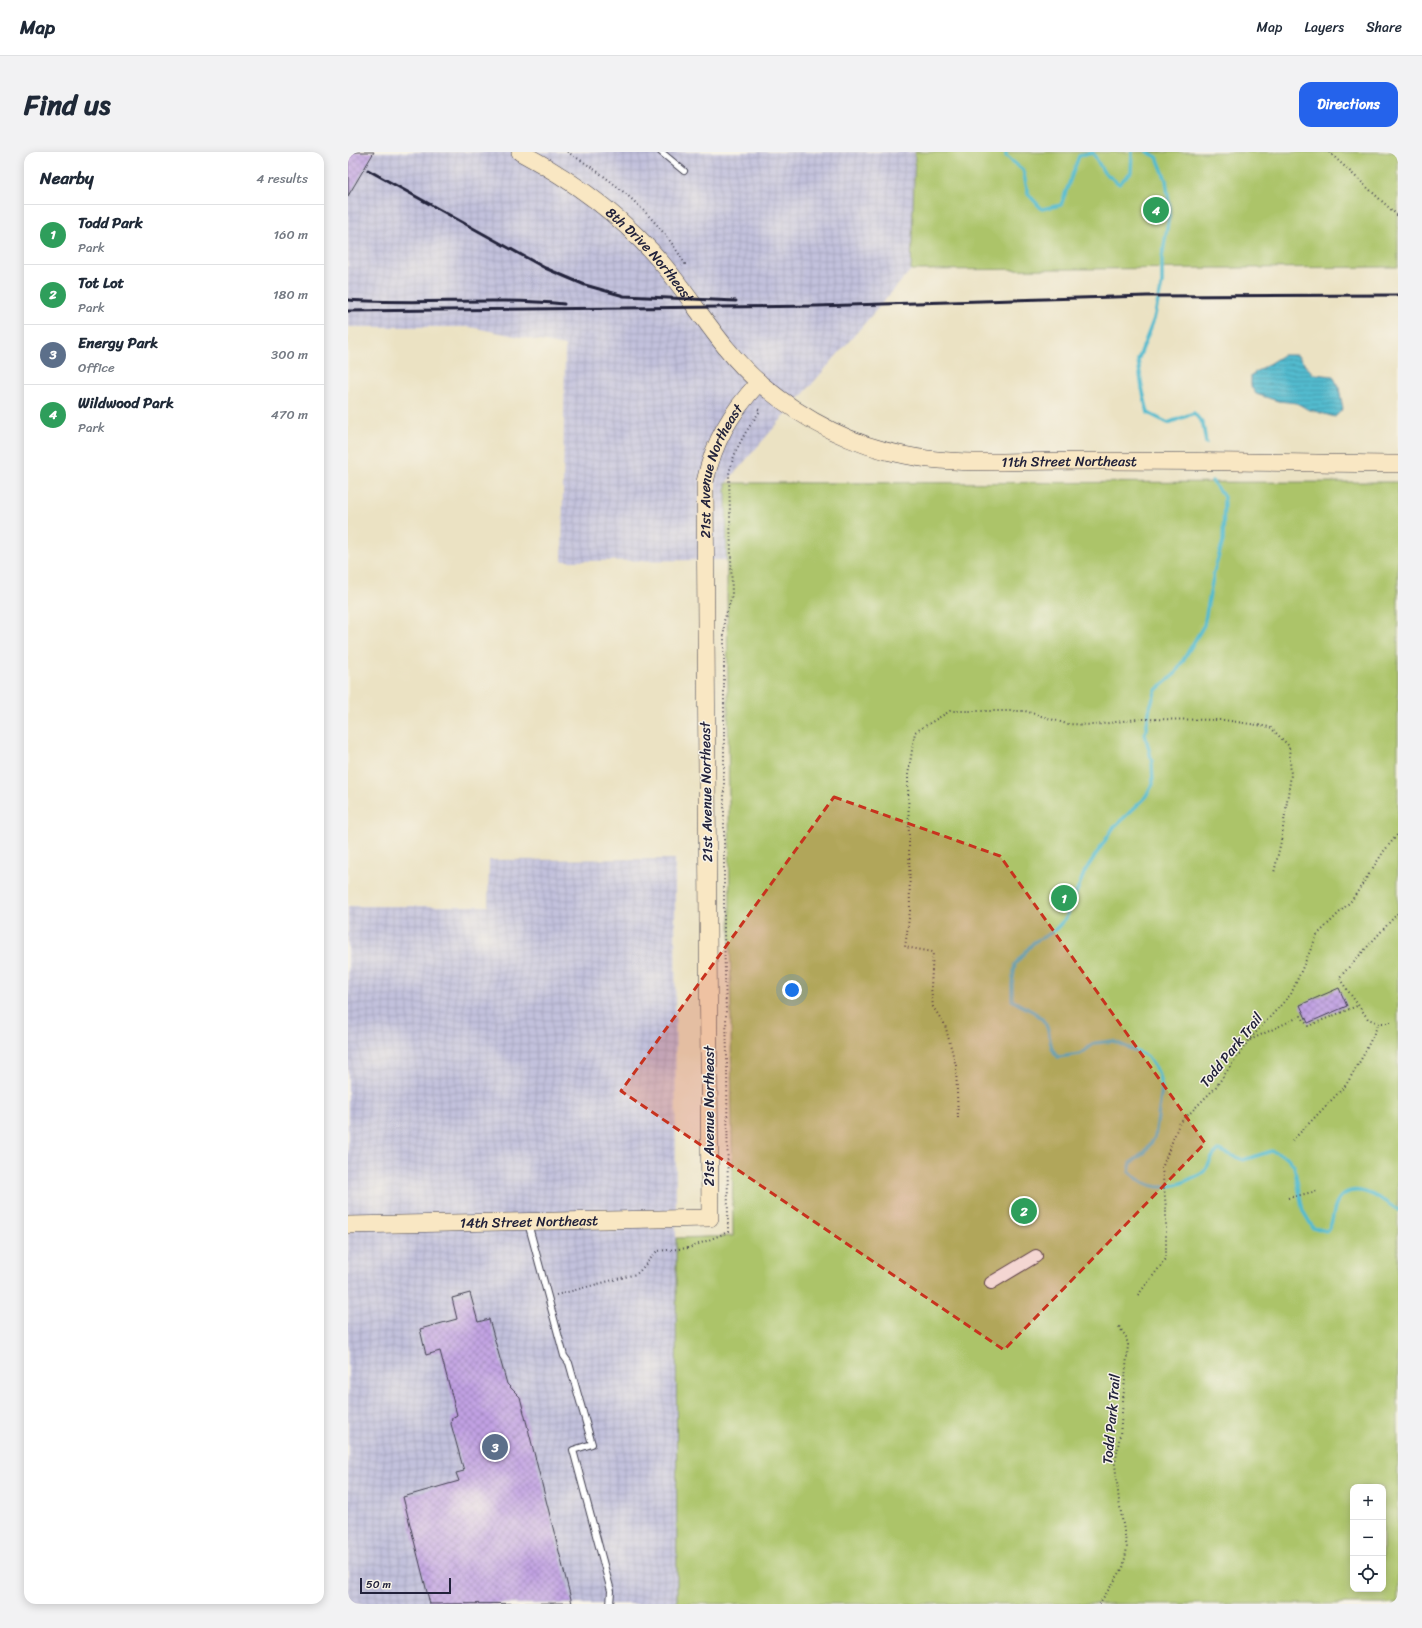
<!DOCTYPE html>
<meta charset="utf-8">
<style>
:root{--surface:#fff;--page:#f2f2f3;--text:#1f2937;--muted:#747a83;--line:#e0e1e3;--accent:#2563eb}
body{margin:0;font-family:Sriracha,sans-serif;background:var(--page);color:var(--text)}
.controls{position:absolute;right:12px;bottom:12px;display:grid;overflow:hidden;border-radius:8px;box-shadow:0 2px 10px #0003}
.controls button{width:36px;height:36px;display:grid;place-items:center;padding:0;border:0;border-bottom:1px solid var(--line);background:var(--surface);color:var(--text);font:20px sans-serif}
.scale{position:absolute;left:12px;bottom:10px;width:91px;box-sizing:border-box;padding-left:4px;border:2px solid #22223b;border-top:0;font-size:11px;line-height:14px;white-space:nowrap;color:#22223b;-webkit-text-stroke:3px #f7f3e8;paint-order:stroke}
.you{position:absolute;left:444px;top:838px;width:14px;height:14px;margin:-10px;border:3px solid #fff;border-radius:50%;background:#1a73e8;box-shadow:0 0 0 6px #1a73e833}
.badge{display:grid;place-items:center;width:26px;height:26px;border-radius:50%;background:var(--accent);color:#fff;font-size:13px;font-weight:700}
.pin{position:absolute;translate:-50% -50%;border:2px solid #fff;box-shadow:0 1px 4px #0006}
.list{margin:0;padding:0;list-style:none}
h2{display:flex;justify-content:space-between;align-items:center;height:52px;margin:0;padding:0 16px;font-size:17px}
h2 small{font-size:13px;font-weight:400;color:var(--muted)}
.list li{display:grid;grid-template-columns:26px 1fr auto;gap:12px;align-items:center;box-sizing:border-box;height:60px;padding:0 16px;border-top:1px solid var(--line)}
.list b{display:block;font-size:15px;white-space:nowrap}
.list p{margin:0;font-size:13px;white-space:nowrap;color:var(--muted)}
.list em{font-size:13px;font-style:normal;color:var(--muted)}
.icon{flex:none;width:22px;height:22px;fill:none;stroke:currentColor;stroke-width:2;stroke-linecap:round;stroke-linejoin:round}
.map{position:relative;flex:none;width:1050px;height:1452px;overflow:hidden;border-radius:12px}
header{display:flex;align-items:center;gap:24px;box-sizing:border-box;height:56px;padding:0 20px;background:var(--surface);border-bottom:1px solid var(--line)}
header strong{font-size:19px}
nav{display:flex;gap:22px;margin-inline-start:auto;font-size:14px}
.intro{display:flex;align-items:center;justify-content:space-between;box-sizing:border-box;height:96px;padding:0 24px}
h1{margin:0;font-size:28px}
.button{padding:10px 18px;border-radius:12px;background:var(--accent);color:#fff;font-size:14px;font-weight:700}
main{display:flex;gap:24px;padding:0 24px}
aside{flex:1;background:var(--surface);border-radius:12px;box-shadow:0 2px 10px #0003}
.map>svg:first-child{display:block}
.industrial{fill:url(#industrial-grid)}
.green{fill:#acc469;stroke:#677352;fill-rule:evenodd}
.water{fill:url(#water-rules);stroke:#3a6e85}
.lines{fill:none;stroke-linecap:round;stroke-linejoin:round}
.stream{stroke:#52bbcf;stroke-width:3.5}
.building{fill:url(#building-cross-hatch)}
.lane-casing{stroke:#403f4f;stroke-width:8}
.street-casing{stroke:#403f4f;stroke-width:14}
.secondary-casing{stroke:#403f4f;stroke-width:18}
.path{stroke:#403f4f;stroke-width:2;stroke-dasharray:1 3;stroke-linecap:butt}
.lane{stroke:#fff;stroke-width:6}
.street{stroke:#fff;stroke-width:12}
.secondary{stroke:#f9e7c3;stroke-width:17}
.rail{stroke:#22223b;stroke-width:3}
.marked{fill:#c8321e;fill-opacity:0.2;stroke:#c8321e;stroke-width:3;stroke-dasharray:8 5;stroke-linejoin:round}
.labels{text-anchor:middle;stroke-width:3;stroke-linejoin:round;paint-order:stroke}
.street-label{font-size:14px;fill:#22223b;stroke:#f7f3e8}
</style>
<header>
<strong>Map</strong>
<nav><a>Map</a><a>Layers</a><a>Share</a></nav>
</header>
<div class="intro"><h1>Find us</h1><a class="button">Directions</a></div>
<main>
<aside>
<h2>Nearby<small>4 results</small></h2>
<ul class="list">
<li><span class="badge" style="background:#2e9e5b">1</span><div><b>Todd Park</b><p>Park</p></div><em>160 m</em></li>
<li><span class="badge" style="background:#2e9e5b">2</span><div><b>Tot Lot</b><p>Park</p></div><em>180 m</em></li>
<li><span class="badge" style="background:#5c6f8a">3</span><div><b>Energy Park</b><p>Office</p></div><em>300 m</em></li>
<li><span class="badge" style="background:#2e9e5b">4</span><div><b>Wildwood Park</b><p>Park</p></div><em>470 m</em></li>
</ul>
</aside>
<div class="map">
<svg width="1050" height="1452" viewBox="0 0 1050 1452">
<defs>
<pattern id="industrial-grid" width="8" height="8" patternUnits="userSpaceOnUse"><rect width="8" height="8" fill="#c2c1dc"/><path d="M0 4h8M4 0v8" fill="none" stroke="#a6a6be"/></pattern>
<pattern id="water-rules" width="6" height="5" patternUnits="userSpaceOnUse"><rect width="6" height="5" fill="#52bbcf"/><path d="M0 2.5h6" fill="none" stroke="#4498a9"/></pattern>
<pattern id="building-cross-hatch" width="8" height="8" patternUnits="userSpaceOnUse"><rect width="8" height="8" fill="#c1a1e3"/><path d="M0 0l8 8M0 8l8-8" fill="none" stroke="#9c83b9"/></pattern>
</defs>
<rect width="100%" height="100%" fill="#f7f3e8"/>
<filter id="ink" filterUnits="userSpaceOnUse"><feTurbulence type="fractalNoise" baseFrequency=".025" numOctaves="2"/><feDisplacementMap in="SourceGraphic" scale="8" xChannelSelector="R" yChannelSelector="G"/><feConvolveMatrix kernelMatrix="1 2 1 2 8 2 1 2 1" color-interpolation-filters="sRGB"/></filter>
<filter id="wash" filterUnits="userSpaceOnUse"><feTurbulence type="fractalNoise" baseFrequency=".012" numOctaves="4" result="noise"/><feDisplacementMap in="SourceGraphic" scale="16" xChannelSelector="R" yChannelSelector="G"/><feGaussianBlur stdDeviation="0.9" result="paint"/><feColorMatrix in="noise" values="0 0 0 0 0 0 0 0 0 0 0 0 0 0 0 0 0 1.4 0 .05"/><feComposite in="paint" operator="in"/></filter>
<g filter="url(#wash)">
<rect width="100%" height="100%" fill="#ebe2c3"/>
<g class="industrial">
<path d="M0 0H567L563 118 378 331V408L214 409 217 194 122 175H0Z"/>
<path d="M327 707 329 1452H0V754H140L141 708Z"/>
</g>
<g class="green">
<path d="M567 0H1050V115L563 118Z"/>
<path d="M1050 330V1452H329L328 1086 385 1084 378 331ZM1005 1335H1035V1437H1005Z"/>
</g>
<path class="water" d="M935 203H949L965 222 985 224 991 236 995 257 987 265 959 257 949 251 930 249 908 242 903 234V223Z"/>
<g class="lines">
<g class="stream">
<path d="M658 0V4L675 18 680 42 694 57 713 53 731 4 745 1 755 19 771 32 783 20 784 0"/>
<path d="M799 0 809 5 818 28 822 58 814 106V131L806 167 790 208 794 236 800 261 820 271 846 261 855 272 858 291"/>
<path d="M864 329 876 345 875 389 866 420 856 473 827 522 808 538 802 555 797 582 804 610 805 632 796 647 766 675 737 719 718 766 705 780 686 790 667 812 664 832V848C675 856 690 859 697 871 704 883 699 893 710 905L732 902 747 891 765 889 799 904 810 920 814 937 807 985 797 1000 783 1011 781 1020C802 1039 820 1039 844 1026 848 1024 855 1022 857 1018 863 1010 862 1005 871 998L895 1008 924 999 939 1005 946 1014 955 1059 965 1076 979 1079C986 1071 984 1062 988 1052 1002 1024 1034 1047 1050 1058"/>
</g>
</g>
<g id="blocks">
<g class="building">
<path d="M0 0H26L0 44Z"/>
<path d="M991 836 999 854 960 871 952 853Z"/>
<path d="M122 1141 130 1170 141 1167 159 1232 172 1245 224 1451 82 1452 55 1345 111 1329 108 1321 116 1319 103 1272 104 1266 109 1263 92 1199 78 1203 72 1177 109 1167 104 1146Z"/>
</g>
</g>
</g>
<g filter="url(#ink)">
<use href="#blocks" fill-opacity="0" stroke="#403f4f" stroke-width="1"/>
<g class="lines">
<g class="lane-casing">
<g id="lane">
<path d="M313 0 336 19"/>
<path d="M180 1071 216 1204 221 1211 244 1292 225 1298 263 1439 262 1452"/>
</g>
</g>
<g class="street-casing">
<path id="street" d="M643 1131 688 1104"/>
</g>
<g class="secondary-casing">
<g id="secondary">
<path id="s1" d="M172 0C230 31 281 69 322 121 352 159 377 202 414 233 455 267 503 293 556 303 588 310 622 310 655 310 689 309 722 309 755 309 854 309 952 311 1050 312"/>
<path id="s2" d="M0 1073 362 1066 357 330C366 288 383 261 411 230"/>
</g>
</g>
<g class="path">
<path d="M219 0C263 25 312 67 337 112L334 114"/>
<path d="M981 0 1050 64"/>
<path d="M1043 871H1031L1020 867 991 826 1050 761"/>
<path d="M902 888 953 864 960 874 1009 854"/>
<path d="M610 966 608 914 597 873 585 855 583 835 585 800 557 795 562 759 560 623 567 580 602 559H677L719 572 747 573 789 567 876 568 922 575 941 594 943 623 933 689 926 721"/>
<path d="M944 989 998 933 1015 904 1031 871"/>
<path d="M940 1046 969 1039"/>
<path d="M208 1143 288 1122 291 1120 309 1099 341 1096 380 1080 379 905 376 779V469L384 444 381 322C386 297 398 279 412 259L408 255"/>
<path d="M790 1143 818 1107V1056L814 1016 831 972 867 936 901 888 943 842 969 783 1004 748 1036 699 1050 682"/>
<path d="M751 1452 775 1416 779 1396 771 1349 767 1312 772 1283 780 1193 778 1185 770 1173"/>
</g>
<use href="#lane" class="lane"/>
<use href="#street" class="street"/>
<use href="#secondary" class="secondary"/>
<g class="rail">
<path d="M20 18 197 116 237 133 276 144 388 149"/>
<path d="M0 148C72 153 144 145 216 152"/>
<path d="M0 159 469 154 799 144 1050 143"/>
</g>
</g>
</g>
<path class="marked" d="M486 645 652 704 857 991 656 1198 273 939Z"/>
<g class="labels">
<g class="street-label">
<text dy="5" stroke="none"><textPath href="#s1" startOffset="167">8th Drive Northeast</textPath></text>
<text dy="5" stroke="none"><textPath href="#s1" startOffset="665">11th Street Northeast</textPath></text>
<text dy="5" stroke="none"><textPath href="#s2" startOffset="1112">21st Avenue Northeast</textPath></text>
<text transform="translate(358 640) rotate(-91)" y="5">21st Avenue Northeast</text>
<text transform="translate(883 898) rotate(-51)" y="5">Todd Park Trail</text>
<text transform="translate(361 964) rotate(-90)" y="5">21st Avenue Northeast</text>
<text dy="5" stroke="none"><textPath href="#s2" startOffset="181">14th Street Northeast</textPath></text>
<text transform="translate(763 1267) rotate(-85)" y="5">Todd Park Trail</text>
</g>
</g>
</svg>
<div class="controls">
<button>+</button>
<button>−</button>
<button><svg class="icon" aria-label="locate" viewBox="0 0 24 24"><circle cx="12" cy="12" r="6"/><path d="M12 2v4M12 18v4M2 12h4M18 12h4"/></svg></button>
</div>
<div class="scale">50 m</div>
<div class="you"></div>
<div class="pin badge" style="left:716px;top:746px;background:#2e9e5b">1</div>
<div class="pin badge" style="left:676px;top:1059px;background:#2e9e5b">2</div>
<div class="pin badge" style="left:147px;top:1295px;background:#5c6f8a">3</div>
<div class="pin badge" style="left:808px;top:58px;background:#2e9e5b">4</div>
</div>
</main>
